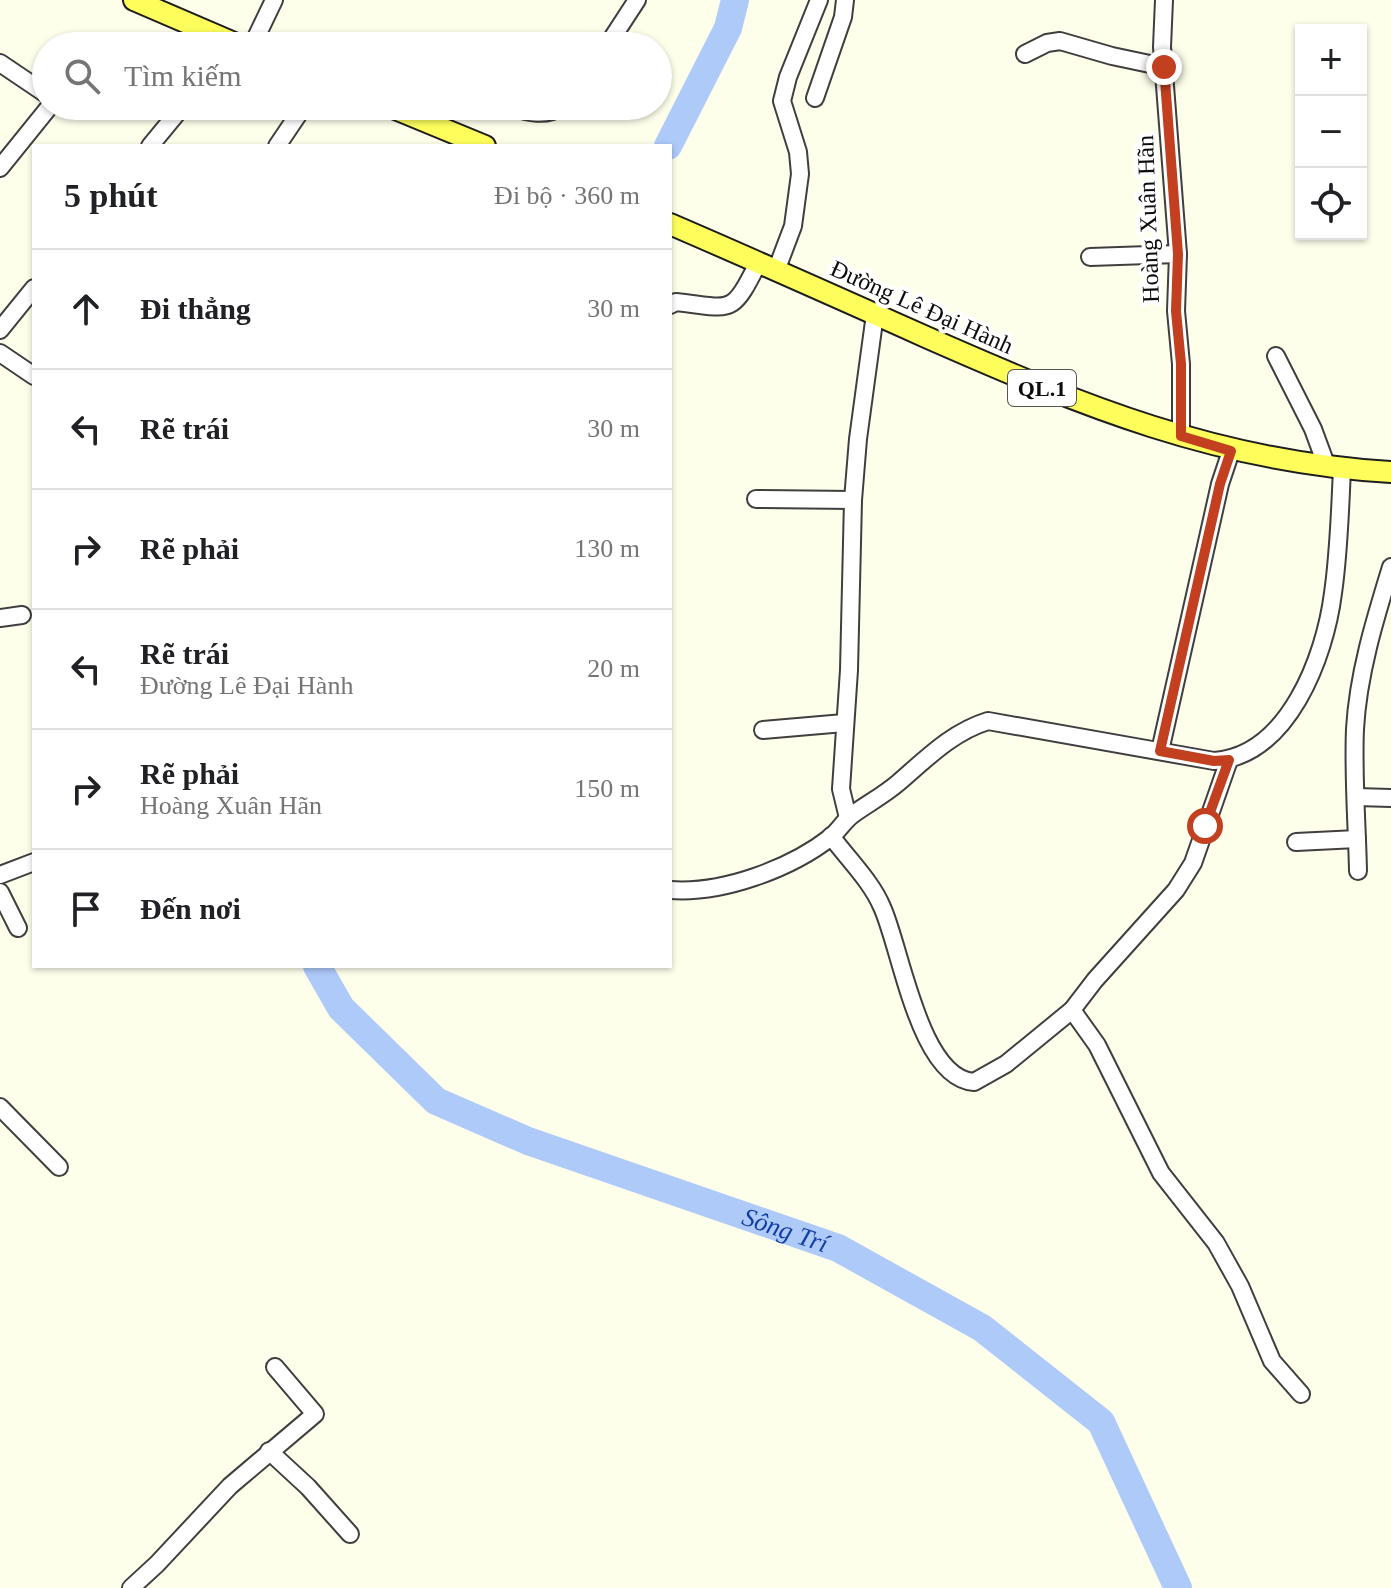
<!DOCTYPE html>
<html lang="vi">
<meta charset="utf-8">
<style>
:root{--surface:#fff;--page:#f2f2f2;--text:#202124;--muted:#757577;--line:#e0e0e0}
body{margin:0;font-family:Georgia,serif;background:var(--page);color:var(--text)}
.controls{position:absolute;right:24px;top:24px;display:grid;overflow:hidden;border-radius:0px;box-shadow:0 2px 6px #0004}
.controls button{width:72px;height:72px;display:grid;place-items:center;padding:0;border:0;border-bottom:2px solid var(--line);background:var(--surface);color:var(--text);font:40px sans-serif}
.stop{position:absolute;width:24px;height:24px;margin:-18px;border:6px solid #c2401f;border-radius:50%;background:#fff}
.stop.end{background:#c2401f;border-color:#fff;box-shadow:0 2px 8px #0008}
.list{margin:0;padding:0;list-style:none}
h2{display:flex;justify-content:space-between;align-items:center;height:104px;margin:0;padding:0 32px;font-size:34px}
h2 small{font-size:26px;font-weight:400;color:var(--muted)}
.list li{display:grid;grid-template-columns:52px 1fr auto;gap:24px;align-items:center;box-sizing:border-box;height:120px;padding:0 32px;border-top:2px solid var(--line)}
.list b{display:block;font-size:30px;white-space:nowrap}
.list p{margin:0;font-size:26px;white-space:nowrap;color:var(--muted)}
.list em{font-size:26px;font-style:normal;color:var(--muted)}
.icon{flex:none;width:44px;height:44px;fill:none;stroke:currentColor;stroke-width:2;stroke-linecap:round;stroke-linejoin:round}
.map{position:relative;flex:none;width:1391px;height:1588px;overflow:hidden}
.search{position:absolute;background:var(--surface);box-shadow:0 2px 6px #0004;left:32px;top:32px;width:640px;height:88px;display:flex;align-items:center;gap:20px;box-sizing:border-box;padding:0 28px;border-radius:44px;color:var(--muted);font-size:30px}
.panel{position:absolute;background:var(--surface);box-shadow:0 2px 6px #0004;left:32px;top:144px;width:640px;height:824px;border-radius:0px}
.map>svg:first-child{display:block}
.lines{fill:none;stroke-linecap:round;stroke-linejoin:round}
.river{stroke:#aecaf9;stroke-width:28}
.minor-casing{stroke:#3f3f3f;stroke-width:20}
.major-casing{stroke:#1d1d1d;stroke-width:24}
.minor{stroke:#fff;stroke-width:16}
.major{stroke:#fdfe5c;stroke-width:20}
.route{stroke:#c2401f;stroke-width:10}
.labels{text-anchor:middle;stroke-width:8;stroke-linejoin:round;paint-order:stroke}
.shield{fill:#fff;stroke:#555;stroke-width:2}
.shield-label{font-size:22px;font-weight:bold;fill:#0c0c0c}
.street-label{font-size:24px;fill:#0c0c0c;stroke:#fff}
.water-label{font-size:26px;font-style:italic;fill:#113ea3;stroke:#fff}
</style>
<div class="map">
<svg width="1391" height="1588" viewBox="0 0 1391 1588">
<rect width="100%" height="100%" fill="#feffeb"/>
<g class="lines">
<g class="river">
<path d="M668 146 728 28 735 0"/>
<path id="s1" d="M317 966 341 1008 436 1101 528 1141 838 1248 982 1328 1101 1422 1178 1588"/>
</g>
<g class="minor-casing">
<g id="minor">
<path d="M1164 0 1162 47 1178 254 1176 311 1181 364V436"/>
<path d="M252 46 274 0"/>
<path d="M607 46 637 0"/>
<path d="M1025 54 1047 43 1060 41 1112 56 1164 67"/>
<path d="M0 63 46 94"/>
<path d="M815 98 843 17 845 0"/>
<path d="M509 106C528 113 546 117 563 106"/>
<path d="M150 146 183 106"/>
<path d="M277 146 304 106"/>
<path d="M0 168 50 106"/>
<path d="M1090 257 1178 254"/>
<path d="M776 271 793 226 800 174 798 152 782 101 788 77 819 0"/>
<path d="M670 305 676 302C732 308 731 317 758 263"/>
<path d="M0 330 34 288"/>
<path d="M0 353 34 376"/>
<path d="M1276 356 1313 429 1327 467"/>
<path d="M756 499 853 500"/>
<path d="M0 618 22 615"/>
<path d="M763 730 844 723"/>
<path d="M1160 751 1220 484 1231 451"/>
<path d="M1356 797 1391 798"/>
<path d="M848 818 841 789 849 670 853 500 858 439 875 314"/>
<path d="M831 836C848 859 871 881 882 907 901 948 919 1078 974 1082L1006 1064 1072 1010 1095 980 1176 890 1193 863 1229 760"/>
<path d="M1296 842 1357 839"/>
<path d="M1358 871C1357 824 1353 776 1355 729 1358 674 1375 619 1391 567"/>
<path d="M0 875 34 862"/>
<path d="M670 890C722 894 790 869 831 837 839 830 844 821 852 815 867 804 884 795 898 783 926 759 952 732 988 721L1214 761C1288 756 1325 657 1333 593 1339 552 1340 510 1342 469"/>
<path d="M0 892 18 928"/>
<path d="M1072 1010 1097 1045 1161 1173 1216 1243 1240 1286 1272 1361 1301 1394"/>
<path d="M0 1107 59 1167"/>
<path d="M269 1451 308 1487 350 1534"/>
<path d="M131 1588 157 1564 230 1486 315 1414 275 1367"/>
</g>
</g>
<g class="major-casing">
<g id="major">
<path d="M134 0 241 46"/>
<path d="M388 106 485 146"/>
<path d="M670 224C756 261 841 299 926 337 1083 406 1218 462 1391 472"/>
</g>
</g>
<use href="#minor" class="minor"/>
<use href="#major" class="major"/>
</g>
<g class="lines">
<path class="route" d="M1164 67 1178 254 1176 311 1181 364V436L1231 451 1220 484 1160 751 1214 761 1229 760 1205 826"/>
</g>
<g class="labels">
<rect class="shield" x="1008" y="370" width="68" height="36" rx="6"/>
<g class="shield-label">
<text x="1042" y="396">QL.1</text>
</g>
<g class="street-label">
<text transform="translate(1148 219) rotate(-92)" y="8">Hoàng Xuân Hãn</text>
<text transform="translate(922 307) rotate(24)" y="8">Đường Lê Đại Hành</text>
</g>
<g class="water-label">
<text dy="9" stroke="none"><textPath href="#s1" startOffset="554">Sông Trí</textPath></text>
</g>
</g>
</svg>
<div class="controls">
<button>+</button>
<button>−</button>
<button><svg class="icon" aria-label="locate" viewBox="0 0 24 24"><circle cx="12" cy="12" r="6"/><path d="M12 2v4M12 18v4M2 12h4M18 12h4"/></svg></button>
</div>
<div class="stop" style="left:1205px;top:826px"></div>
<div class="stop end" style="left:1164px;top:67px"></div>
<div class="search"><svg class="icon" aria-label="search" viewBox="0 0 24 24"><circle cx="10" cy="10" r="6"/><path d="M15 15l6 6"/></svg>Tìm kiếm</div>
<section class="panel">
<h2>5 phút<small>Đi bộ · 360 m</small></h2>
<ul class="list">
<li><svg class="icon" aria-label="ahead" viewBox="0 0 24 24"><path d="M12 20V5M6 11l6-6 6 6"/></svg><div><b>Đi thẳng</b></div><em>30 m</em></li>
<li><svg class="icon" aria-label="left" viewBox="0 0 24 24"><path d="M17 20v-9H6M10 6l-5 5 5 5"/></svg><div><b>Rẽ trái</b></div><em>30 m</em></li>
<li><svg class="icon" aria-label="right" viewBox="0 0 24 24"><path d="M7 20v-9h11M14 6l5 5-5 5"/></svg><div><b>Rẽ phải</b></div><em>130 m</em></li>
<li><svg class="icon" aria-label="left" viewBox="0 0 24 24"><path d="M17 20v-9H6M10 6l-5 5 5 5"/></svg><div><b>Rẽ trái</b><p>Đường Lê Đại Hành</p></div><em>20 m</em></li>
<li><svg class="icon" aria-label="right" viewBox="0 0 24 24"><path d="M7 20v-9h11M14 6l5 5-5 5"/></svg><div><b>Rẽ phải</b><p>Hoàng Xuân Hãn</p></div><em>150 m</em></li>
<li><svg class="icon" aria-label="arrive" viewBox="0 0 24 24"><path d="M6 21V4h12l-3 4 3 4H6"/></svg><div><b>Đến nơi</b></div></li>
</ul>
</section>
</div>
